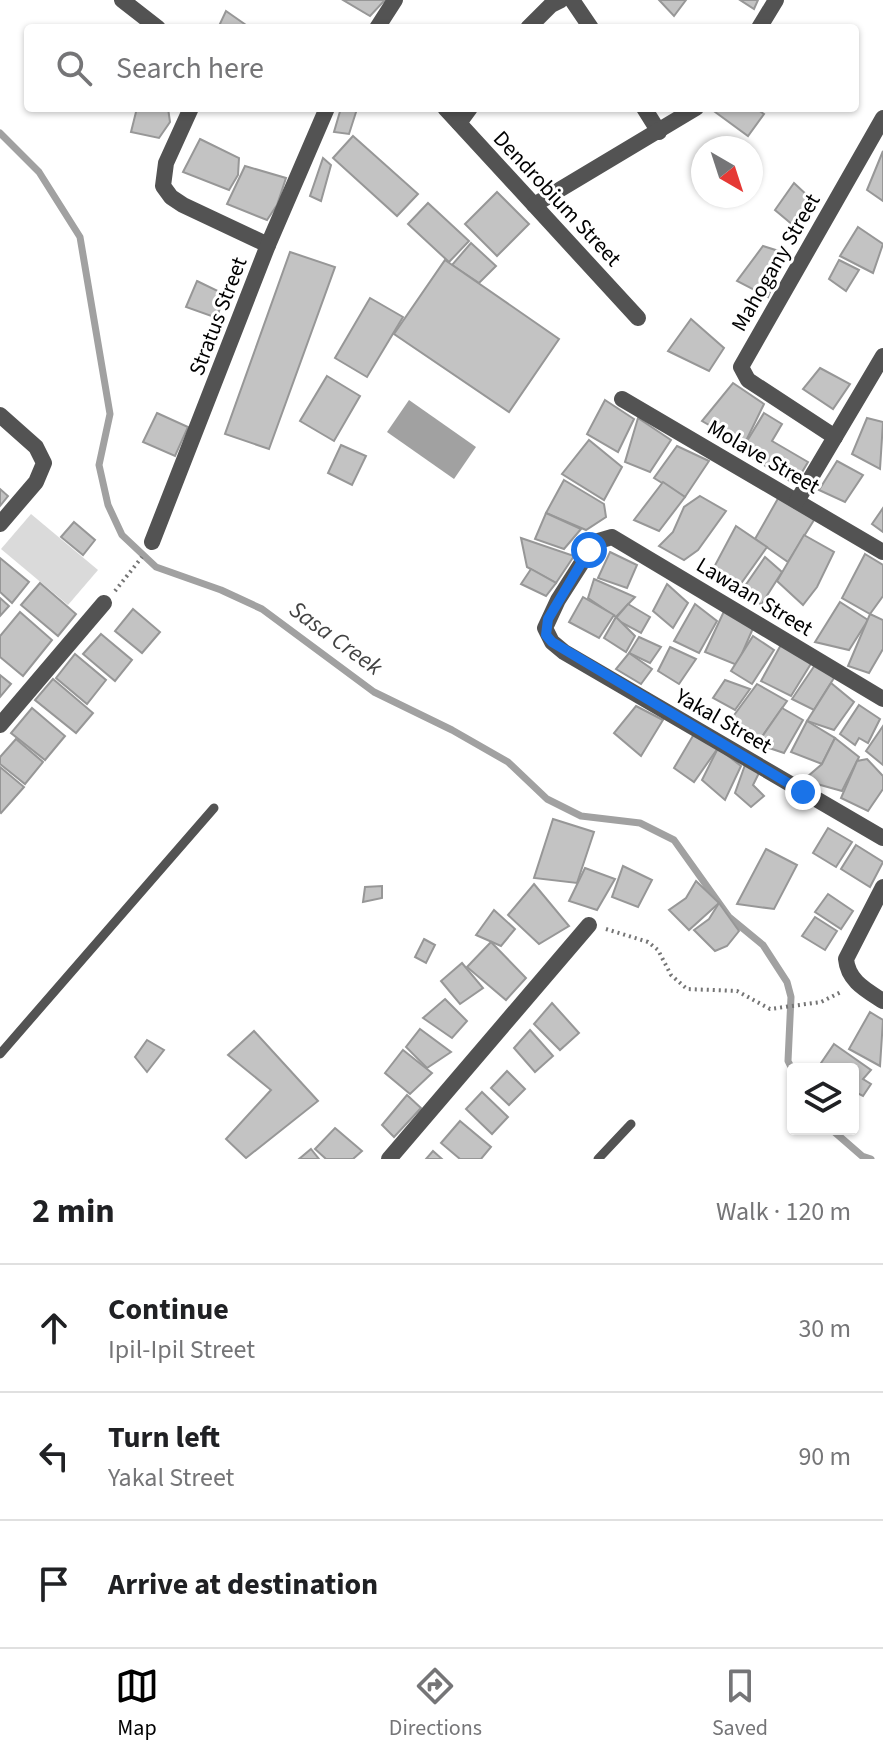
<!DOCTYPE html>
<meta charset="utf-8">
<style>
:root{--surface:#fff;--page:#f2f2f2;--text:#202124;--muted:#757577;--line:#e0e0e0;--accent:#000}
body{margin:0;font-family:"Source Sans 3",sans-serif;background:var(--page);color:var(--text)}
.controls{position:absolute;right:24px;bottom:24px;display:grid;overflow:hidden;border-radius:8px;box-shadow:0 2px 6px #0004}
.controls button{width:72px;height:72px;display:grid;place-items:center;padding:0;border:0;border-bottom:2px solid var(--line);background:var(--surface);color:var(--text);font:40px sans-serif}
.compass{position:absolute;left:691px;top:136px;width:72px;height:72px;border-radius:50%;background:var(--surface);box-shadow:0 2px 6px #0004;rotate:141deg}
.stop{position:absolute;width:24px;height:24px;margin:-18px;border:6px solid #1a73e8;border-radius:50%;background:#fff}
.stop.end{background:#1a73e8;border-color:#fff;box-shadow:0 2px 8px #0008}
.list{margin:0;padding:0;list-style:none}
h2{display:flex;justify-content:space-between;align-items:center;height:104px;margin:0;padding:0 32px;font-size:34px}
h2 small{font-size:26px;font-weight:400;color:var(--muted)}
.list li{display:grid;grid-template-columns:52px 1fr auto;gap:24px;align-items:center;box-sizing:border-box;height:128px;padding:0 32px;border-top:2px solid var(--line)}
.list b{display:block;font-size:30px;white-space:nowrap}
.list p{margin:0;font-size:26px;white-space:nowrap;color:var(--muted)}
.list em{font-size:26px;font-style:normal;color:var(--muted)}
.icon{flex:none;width:44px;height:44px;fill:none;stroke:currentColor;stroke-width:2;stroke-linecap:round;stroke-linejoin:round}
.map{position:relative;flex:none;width:883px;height:1159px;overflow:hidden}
.search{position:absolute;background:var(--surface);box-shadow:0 2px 6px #0004;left:24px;right:24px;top:24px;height:88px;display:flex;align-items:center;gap:20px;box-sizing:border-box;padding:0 28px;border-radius:8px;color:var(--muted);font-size:30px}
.sheet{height:488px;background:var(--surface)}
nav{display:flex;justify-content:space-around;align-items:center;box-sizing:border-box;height:112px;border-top:2px solid var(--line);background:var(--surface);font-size:22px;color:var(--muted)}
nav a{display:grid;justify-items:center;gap:4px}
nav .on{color:var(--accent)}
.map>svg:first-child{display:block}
.green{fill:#dadada}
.water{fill:#a1a1a1}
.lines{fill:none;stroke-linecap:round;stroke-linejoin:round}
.stream{stroke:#a1a1a1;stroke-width:7}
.building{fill:#c3c3c3;stroke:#979797;stroke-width:2}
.path{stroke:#757575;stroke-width:4;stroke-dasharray:2 4;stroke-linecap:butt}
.service{stroke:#535353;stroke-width:9}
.minor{stroke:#535353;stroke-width:16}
.route{stroke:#1a73e8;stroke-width:10}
.labels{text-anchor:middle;stroke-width:6;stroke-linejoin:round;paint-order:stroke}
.street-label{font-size:22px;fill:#000;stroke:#fff}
.water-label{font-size:24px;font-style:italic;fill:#424242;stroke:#fff}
</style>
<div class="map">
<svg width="883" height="1159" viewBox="0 0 883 1159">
<rect width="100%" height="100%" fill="#fff"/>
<path class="green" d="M31 514 98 570 68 605 1 549Z"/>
<path class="water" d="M409 400 476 447 454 479 387 432Z"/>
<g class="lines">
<g class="stream">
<path d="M0 133 39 172 80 237 110 414 99 465 108 505 122 535 156 567 221 590 262 609 374 692 452 730 508 762 547 799 581 816 640 823 674 840 729 917 763 945 787 982 791 997 788 1061 793 1071"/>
<path d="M831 1129 862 1156 871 1159"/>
</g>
</g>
<g class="building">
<path d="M343 0H385L370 16Z"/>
<path d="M659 0H686L674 16Z"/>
<path d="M740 0H758L754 9Z"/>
<path d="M226 11 246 25 218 28Z"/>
<path d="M137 108H168L170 122 159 138 131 132Z"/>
<path d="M341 108 357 109 349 134 334 132Z"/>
<path d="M755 108 764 114 748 136 711 109Z"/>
<path d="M353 136 418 194 397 216 333 158Z"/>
<path d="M200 139 239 158 238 175 229 190 183 172Z"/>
<path d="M883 151V201L867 190Z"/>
<path d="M323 158 331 165 321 201 310 196Z"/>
<path d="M245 166 286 178 277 205 267 220 227 204Z"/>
<path d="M794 183 810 198 794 226 775 210Z"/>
<path d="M497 192 529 224 497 256 465 224Z"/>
<path d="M428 203 469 241 449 262 408 224Z"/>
<path d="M858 227 883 244 873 273 840 256Z"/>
<path d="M471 243 496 266 479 283 452 265Z"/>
<path d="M763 246 785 253 768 297 737 281Z"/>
<path d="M290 252 335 267 269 449 225 434Z"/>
<path d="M445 260 559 339 509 412 394 334Z"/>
<path d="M839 260 859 270 846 291 829 279Z"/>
<path d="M197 281 224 294 217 318 186 307Z"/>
<path d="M370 298 403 317 367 377 335 358Z"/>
<path d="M691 319 724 348 709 371 668 351Z"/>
<path d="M820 368 850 384 833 409 803 389Z"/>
<path d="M327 376 360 396 334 441 300 421Z"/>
<path d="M733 383 764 404 744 445 702 421Z"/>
<path d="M605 400 634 419 618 452 587 434Z"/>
<path d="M157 413 188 427 175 456 143 442Z"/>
<path d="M764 413 782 424 772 441 808 462 795 484 741 451Z"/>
<path d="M638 418 671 440 650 472 625 462Z"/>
<path d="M867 418 883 422 880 469 852 454Z"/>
<path d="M589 440 622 467 604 500 562 474Z"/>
<path d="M341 445 366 456 352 485 328 473Z"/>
<path d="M677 446 709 461 685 497 654 478Z"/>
<path d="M837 461 863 475 845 502 819 490Z"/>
<path d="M564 480 604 504 606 517 586 530 546 513Z"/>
<path d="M663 482 685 497 659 531 634 520Z"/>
<path d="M0 489 8 496 0 506Z"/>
<path d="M780 495 814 520 788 562 755 539Z"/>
<path d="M700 496 726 511 698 550 684 560 659 546 673 532 684 507Z"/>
<path d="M883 508V532L872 524Z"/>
<path d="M546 513 581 529 564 549 535 539Z"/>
<path d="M74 522 95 540 83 555 61 537Z"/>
<path d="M736 526 767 547 740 585 712 571Z"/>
<path d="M804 535 834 552 817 587 803 605 777 581Z"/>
<path d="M521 538 574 556 556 583 527 567Z"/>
<path d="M610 552 637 565 627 588 598 578Z"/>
<path d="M865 554 883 565V596L870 614 842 598Z"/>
<path d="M765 557 782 572 761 605 745 586Z"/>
<path d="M0 558 29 582 12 603 0 592Z"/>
<path d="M531 569 556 583 546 596 521 584Z"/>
<path d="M594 579 635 597 616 617 588 598Z"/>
<path d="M40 583 76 614 58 636 21 605Z"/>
<path d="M667 584 688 603 673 628 653 611Z"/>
<path d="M583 597 614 615 599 638 569 622Z"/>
<path d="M0 598 9 606 0 616Z"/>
<path d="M840 602 868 620 849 650 815 642Z"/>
<path d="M628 604 650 617 641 633 615 619Z"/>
<path d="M695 604 717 621 699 653 674 641Z"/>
<path d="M726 607 754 626 737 665 705 652Z"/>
<path d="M133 609 160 632 142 653 115 631Z"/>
<path d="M20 612 52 640 23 676 0 657V636Z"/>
<path d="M870 614 883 620V649L869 673 848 666Z"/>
<path d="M616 617 635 636 626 652 604 638Z"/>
<path d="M101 634 132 660 115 681 83 654Z"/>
<path d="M753 636 774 650 752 684 731 671Z"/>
<path d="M639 637 661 647 650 663 629 653Z"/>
<path d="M782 643 812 662 791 696 761 681Z"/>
<path d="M670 647 696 659 679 684 658 671Z"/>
<path d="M629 653 652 669 641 684 616 669Z"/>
<path d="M75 654 106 680 87 704 56 678Z"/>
<path d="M817 662 834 678 814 710 792 699Z"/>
<path d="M0 675 11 684 0 697Z"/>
<path d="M53 679 93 713 76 733 35 700Z"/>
<path d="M725 680 750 689 735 710 713 698Z"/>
<path d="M831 683 854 702 834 730 807 721Z"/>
<path d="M757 684 787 701 757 744 729 722Z"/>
<path d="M859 705 880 719 868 743 859 738 855 745 840 734Z"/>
<path d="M636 706 663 720 641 756 614 733Z"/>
<path d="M32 708 65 736 45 760 11 733Z"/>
<path d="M782 708 803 720 784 753 757 744Z"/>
<path d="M807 721 835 738 822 764 791 752Z"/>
<path d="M883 726V765L866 751Z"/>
<path d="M694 734 718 748 694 782 674 768Z"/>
<path d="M835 738 859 757 842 791 817 784 807 777 822 764Z"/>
<path d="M16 739 43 762 25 784 0 764V757Z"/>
<path d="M718 748 741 766 725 800 702 780Z"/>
<path d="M867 759 883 776V789L868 811 841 798 857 761Z"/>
<path d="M745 765 760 771 753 785 764 796 751 807 735 793Z"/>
<path d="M0 767 24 787 1 813 0 812Z"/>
<path d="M553 819 594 832 577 883 534 878Z"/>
<path d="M828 828 852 842 836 867 813 853Z"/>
<path d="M856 845 883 862 870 887 841 869Z"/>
<path d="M766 849 797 865 774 909 737 904Z"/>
<path d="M623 866 652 880 638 907 612 897Z"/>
<path d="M585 868 615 879 597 910 569 901Z"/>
<path d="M696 881 719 903 689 930 669 910 686 898Z"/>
<path d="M534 884 569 926 539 944 508 915Z"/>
<path d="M382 886V898L363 902 365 887Z"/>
<path d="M828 894 853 911 841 929 815 912Z"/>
<path d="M719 903 739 931 727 946 715 951 694 930 709 919Z"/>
<path d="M494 910 515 929 501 946 476 935Z"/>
<path d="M815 917 837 931 825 950 802 936Z"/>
<path d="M424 939 435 945 426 963 415 957Z"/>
<path d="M491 942 526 978 506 1000 467 967Z"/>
<path d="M462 963 483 988 460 1004 441 981Z"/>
<path d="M445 999 467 1021 452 1038 423 1018Z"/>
<path d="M552 1003 579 1033 560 1050 534 1024Z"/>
<path d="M870 1012 883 1020 880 1066 849 1049Z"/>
<path d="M420 1029 451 1052 427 1068 406 1047Z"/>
<path d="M530 1030 553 1056 535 1072 514 1048Z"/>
<path d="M254 1031 318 1101 246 1158 226 1139 271 1090 228 1055Z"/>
<path d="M147 1040 164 1050 147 1072 135 1057Z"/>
<path d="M834 1044 871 1070 863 1079 871 1084 863 1096 853 1091V1069H817Z"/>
<path d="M403 1050 432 1073 410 1094 385 1073Z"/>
<path d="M507 1071 525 1089 509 1105 491 1088Z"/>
<path d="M482 1092 508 1117 492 1134 466 1109Z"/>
<path d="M407 1095 421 1108 394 1137 382 1125Z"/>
<path d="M460 1121 491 1147 481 1159H460L441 1143Z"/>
<path d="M335 1128 362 1151 353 1159H326L315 1149Z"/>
<path d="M311 1149 319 1159H299Z"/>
<path d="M433 1151 442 1159H426Z"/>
</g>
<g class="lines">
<g class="path">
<path d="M115 591 142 557"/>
<path d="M606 929 648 942 658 950 671 975 687 989 737 991 770 1009 821 1002 841 992"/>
</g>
<g class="service">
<path d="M0 1054 214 808"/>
<path d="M598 1159 631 1124"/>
</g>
<g class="minor">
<path d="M122 0 158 28"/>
<path d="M572 0 591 28"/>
<path d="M377 28 395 0"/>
<path d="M528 28 551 5 561 0"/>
<path d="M759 28 776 0"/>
<path d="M191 108 166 163 163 186 171 197 183 205 268 245"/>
<path d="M445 108 638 318"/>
<path d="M644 108 659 132"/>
<path d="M459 123 470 108"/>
<path d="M534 205 696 108"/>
<path d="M622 399 883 552"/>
<path d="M0 415 36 447 44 463 36 482 0 524"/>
<path d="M835 437 748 380 741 367 883 118"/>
<path d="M797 501 883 356"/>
<path d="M152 542 268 245 327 108"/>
<path d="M883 699 612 537 595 542 558 600 545 628 552 642 564 652 883 838"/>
<path d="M0 725 104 603"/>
<path d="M883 887 846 959C848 981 866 990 883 1001"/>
<path d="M389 1159 589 925"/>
</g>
</g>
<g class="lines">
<path class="route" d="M589 550 548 619 546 635 552 642 803 792"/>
</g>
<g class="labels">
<g class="street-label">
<text transform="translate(558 198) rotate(47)" y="8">Dendrobium Street</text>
<text transform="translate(775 262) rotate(-60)" y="8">Mahogany Street</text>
<text transform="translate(217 316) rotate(-69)" y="8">Stratus Street</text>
<text transform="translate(764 456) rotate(30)" y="8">Molave Street</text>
<text transform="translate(755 596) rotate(31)" y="8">Lawaan Street</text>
<text transform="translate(724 720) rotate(30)" y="8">Yakal Street</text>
</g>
<g class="water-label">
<text transform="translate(336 638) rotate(36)" y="8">Sasa Creek</text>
</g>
</g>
</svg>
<div class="controls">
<button><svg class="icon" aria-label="layers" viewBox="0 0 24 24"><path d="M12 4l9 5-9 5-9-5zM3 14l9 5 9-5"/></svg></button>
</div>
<svg class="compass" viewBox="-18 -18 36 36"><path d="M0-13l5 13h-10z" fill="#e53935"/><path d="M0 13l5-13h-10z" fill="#757577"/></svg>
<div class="stop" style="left:589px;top:550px"></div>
<div class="stop end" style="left:803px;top:792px"></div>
<div class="search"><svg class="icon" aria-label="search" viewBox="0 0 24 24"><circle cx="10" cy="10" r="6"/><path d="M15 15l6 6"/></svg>Search here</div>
</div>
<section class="sheet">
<h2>2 min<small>Walk · 120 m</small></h2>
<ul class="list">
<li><svg class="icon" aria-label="ahead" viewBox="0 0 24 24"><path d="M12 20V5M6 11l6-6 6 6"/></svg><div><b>Continue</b><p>Ipil-Ipil Street</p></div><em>30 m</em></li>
<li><svg class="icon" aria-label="left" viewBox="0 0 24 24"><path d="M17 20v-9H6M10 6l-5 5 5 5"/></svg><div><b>Turn left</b><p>Yakal Street</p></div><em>90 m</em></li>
<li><svg class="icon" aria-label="arrive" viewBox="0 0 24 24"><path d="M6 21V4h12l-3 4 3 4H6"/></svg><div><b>Arrive at destination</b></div></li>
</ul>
</section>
<nav>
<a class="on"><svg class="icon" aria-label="map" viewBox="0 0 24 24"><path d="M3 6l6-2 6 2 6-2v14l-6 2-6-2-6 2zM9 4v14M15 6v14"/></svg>Map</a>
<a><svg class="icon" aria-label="directions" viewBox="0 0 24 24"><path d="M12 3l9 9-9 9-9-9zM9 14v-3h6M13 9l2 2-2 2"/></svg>Directions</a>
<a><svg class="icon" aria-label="saved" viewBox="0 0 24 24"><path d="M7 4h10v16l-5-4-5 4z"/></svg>Saved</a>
</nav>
